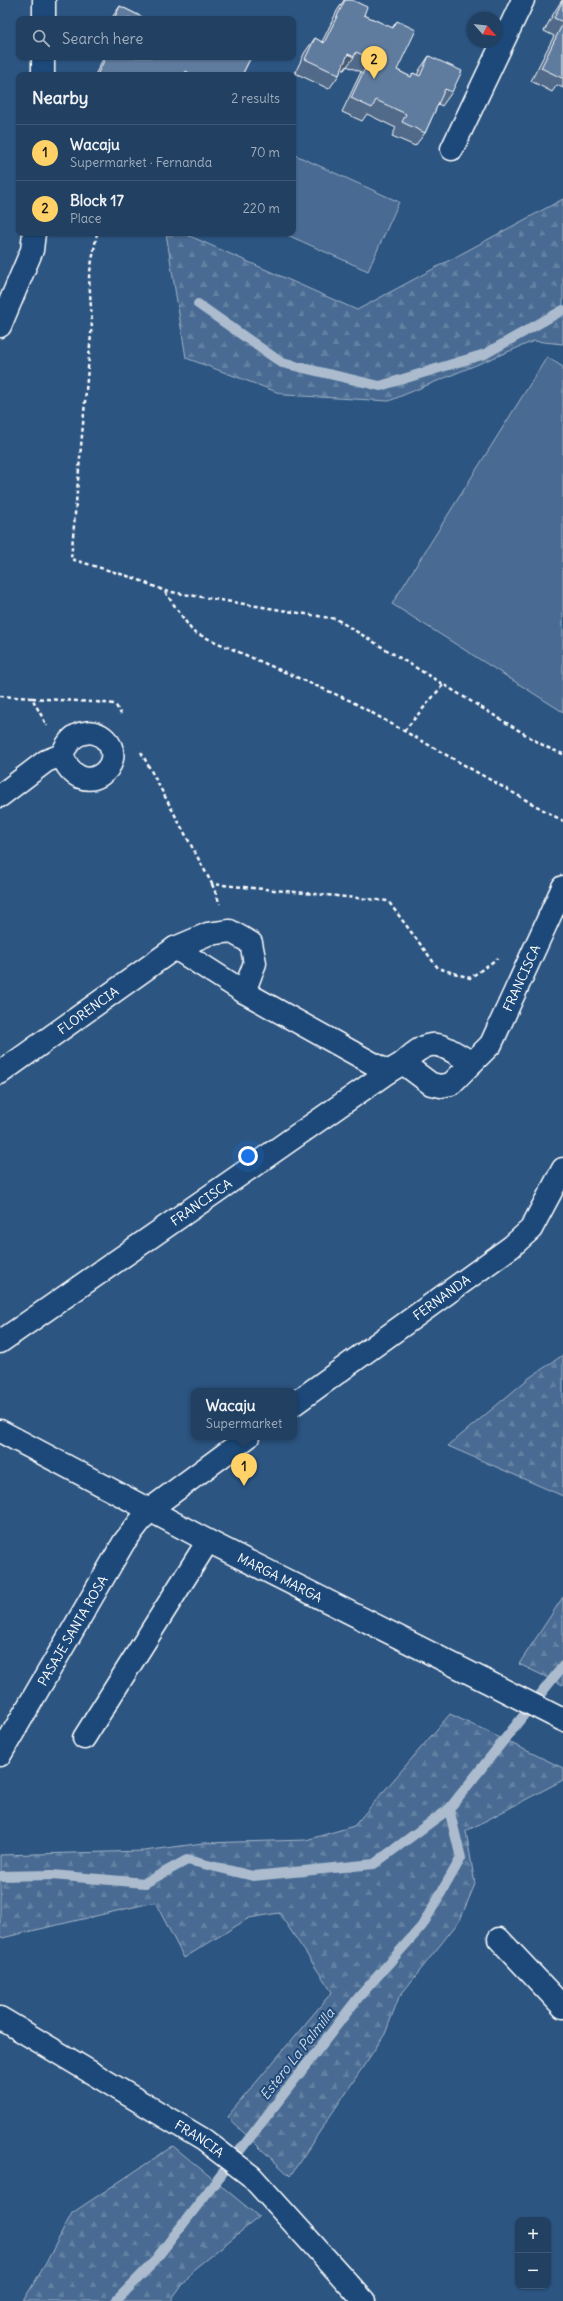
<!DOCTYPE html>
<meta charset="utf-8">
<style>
:root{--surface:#214062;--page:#294768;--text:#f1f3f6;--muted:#a2afbe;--line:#3e5977;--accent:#ffd166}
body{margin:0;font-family:Delius,sans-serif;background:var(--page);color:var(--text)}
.controls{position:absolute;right:12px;bottom:12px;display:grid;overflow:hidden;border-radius:8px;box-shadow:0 1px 3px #0004}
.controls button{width:36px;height:36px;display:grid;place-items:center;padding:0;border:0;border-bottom:1px solid var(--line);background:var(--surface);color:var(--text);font:20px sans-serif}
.compass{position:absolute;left:467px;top:12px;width:36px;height:36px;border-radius:50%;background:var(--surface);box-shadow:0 1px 3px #0004;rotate:117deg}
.you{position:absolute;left:248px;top:1156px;width:14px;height:14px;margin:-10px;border:3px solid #fff;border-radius:50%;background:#1a73e8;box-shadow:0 0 0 6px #1a73e833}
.badge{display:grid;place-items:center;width:26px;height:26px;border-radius:50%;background:var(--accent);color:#111;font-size:13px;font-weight:700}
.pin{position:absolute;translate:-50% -33px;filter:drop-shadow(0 1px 2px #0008)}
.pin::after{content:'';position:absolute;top:21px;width:14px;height:12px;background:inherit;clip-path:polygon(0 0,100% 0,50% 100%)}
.popup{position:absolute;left:191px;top:1388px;width:106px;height:52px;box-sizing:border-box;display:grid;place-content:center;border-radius:8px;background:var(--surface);filter:drop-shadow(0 1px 3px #0005);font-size:13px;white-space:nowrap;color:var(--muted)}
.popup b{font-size:15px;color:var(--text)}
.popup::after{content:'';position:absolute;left:50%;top:100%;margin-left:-8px;border:8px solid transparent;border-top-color:var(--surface)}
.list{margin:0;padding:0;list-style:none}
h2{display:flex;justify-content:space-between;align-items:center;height:52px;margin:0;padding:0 16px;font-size:17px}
h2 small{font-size:13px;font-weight:400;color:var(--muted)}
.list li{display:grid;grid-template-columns:26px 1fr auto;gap:12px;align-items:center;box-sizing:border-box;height:56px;padding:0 16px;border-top:1px solid var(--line)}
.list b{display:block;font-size:15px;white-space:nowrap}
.list p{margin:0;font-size:13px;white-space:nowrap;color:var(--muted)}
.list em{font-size:13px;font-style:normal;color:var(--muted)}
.icon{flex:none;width:22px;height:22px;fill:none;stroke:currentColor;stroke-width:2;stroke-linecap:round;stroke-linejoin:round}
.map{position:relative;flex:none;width:563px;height:2301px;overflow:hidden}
.search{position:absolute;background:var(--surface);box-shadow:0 1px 3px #0004;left:16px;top:16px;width:280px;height:44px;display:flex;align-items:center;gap:10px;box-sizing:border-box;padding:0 14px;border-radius:8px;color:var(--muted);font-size:15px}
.panel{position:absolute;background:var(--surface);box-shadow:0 1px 3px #0004;left:16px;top:72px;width:280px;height:164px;border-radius:8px}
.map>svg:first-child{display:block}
.grass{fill:#486b92;stroke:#a4b5c8}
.forest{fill:url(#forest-firs);stroke:#a4b5c8}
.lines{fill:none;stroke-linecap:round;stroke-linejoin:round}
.stream{stroke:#acbcce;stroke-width:10}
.minor-casing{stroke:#fff;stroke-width:25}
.major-casing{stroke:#fff;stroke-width:25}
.path{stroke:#fff;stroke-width:2.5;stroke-dasharray:4 3;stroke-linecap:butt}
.minor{stroke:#1f4a7a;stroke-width:22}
.major{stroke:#1f4a7a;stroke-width:22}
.wall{fill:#516b89;stroke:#fff}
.shaded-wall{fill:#42576f;stroke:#fff}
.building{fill:#5e7c9f;stroke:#fff}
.labels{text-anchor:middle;stroke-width:4;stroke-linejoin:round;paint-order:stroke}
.street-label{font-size:13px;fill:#fff;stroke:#1f4a7a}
.water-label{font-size:14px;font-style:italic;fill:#d5dde6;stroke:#1f4a7a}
</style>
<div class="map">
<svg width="563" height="2301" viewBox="0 0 563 2301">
<defs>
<pattern id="forest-firs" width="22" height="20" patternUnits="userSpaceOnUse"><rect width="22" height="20" fill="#486b92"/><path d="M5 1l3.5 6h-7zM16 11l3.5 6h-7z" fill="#6381a2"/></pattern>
</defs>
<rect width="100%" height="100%" fill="#2c5582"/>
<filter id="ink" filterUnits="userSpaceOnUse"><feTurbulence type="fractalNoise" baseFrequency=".025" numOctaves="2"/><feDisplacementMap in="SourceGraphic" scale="8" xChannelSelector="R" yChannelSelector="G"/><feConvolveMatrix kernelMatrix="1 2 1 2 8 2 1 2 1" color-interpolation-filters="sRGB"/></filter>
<g filter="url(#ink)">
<g class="grass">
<path d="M293 154 399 202 368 271 283 233H293Z"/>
<path d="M547 357 563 367V712L392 604Z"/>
</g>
<g class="forest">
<path d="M563 199V344L534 341 389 401 285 395 186 358 166 233H183L357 310Z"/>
<path d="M563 1355V1496L448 1446 529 1378Z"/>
<path d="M563 1597V1685L519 1664Z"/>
<path d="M450 1714 563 1768V1780L466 1831 475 1884 460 1920 399 1997 385 2034 290 2176 227 2117 332 1992 279 1913 249 1918 184 1958 155 1902 2 1938 0 1936V1855L144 1851 203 1843 306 1840 354 1826Z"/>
<path d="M173 2146 259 2217 194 2269 171 2301H23L45 2265 72 2213Z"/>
</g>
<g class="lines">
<g class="stream">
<path d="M198 304 282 363 380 386 485 354 563 310"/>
<path d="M0 1876 52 1875 145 1883 187 1860 253 1876 374 1864 449 1809 563 1666"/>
<path d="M116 2301 152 2264 358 1998 422 1926 461 1858 449 1809"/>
</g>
<g class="minor-casing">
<g id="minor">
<path d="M44 19V0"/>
<path d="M43 75V57"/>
<path d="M452 149 523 0"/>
<path d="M0 326 32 250 34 233"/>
<path d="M0 796 46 761 62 755C66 745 73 734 85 733 92 731 100 734 105 739 131 764 81 805 62 755"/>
<path d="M175 948 244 992 388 1072"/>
<path id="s1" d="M472 1063C440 1044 433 1034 403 1063L431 1084 441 1086 451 1084 491 1044 563 887"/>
<path id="s2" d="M0 1073 175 948 208 934 230 931 251 943 255 963 244 992"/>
<path id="s3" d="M0 1342 388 1072 403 1063"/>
<path id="s4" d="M294 1404 511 1247 531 1229 563 1169"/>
<path d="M84 1738 208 1541"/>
<path id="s5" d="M0 1755 124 1542 149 1510 248 1437"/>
<path d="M499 1939 563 2007"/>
<path id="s6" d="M0 2018 204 2140 251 2176 364 2301"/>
</g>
</g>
<g class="major-casing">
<g id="major">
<path id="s7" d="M0 1431 208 1541 563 1720"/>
</g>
</g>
<g class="path">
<path d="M97 233 89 277 92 323 71 559 134 578 165 591 336 619 546 747 563 754"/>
<path d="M165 592 193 632 351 701 563 821"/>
<path d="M0 696 32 698 47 726"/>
<path d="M32 698 91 702"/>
<path d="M96 702 115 704 121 714"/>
<path d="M404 731 443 685"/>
<path d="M141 752 212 884 388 901 438 968 470 978 498 958"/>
<path d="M212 884 220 904"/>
</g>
<use href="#minor" class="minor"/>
<use href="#major" class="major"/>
</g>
<g class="wall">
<path d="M344 0H352L364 15 392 28 397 21V70L411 77 413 73 417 75 420 69 429 56 452 92 442 106 438 104 425 133 415 146 392 136 396 128 367 114 362 121 342 112 361 72 347 66 344 70 341 69 339 75 329 89 295 73 305 52 315 38 322 42 337 11Z"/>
<path d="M562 0H563V88L557 85 552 92 531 81 554 36 544 31 555 11Z"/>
<path d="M120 6 146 19H111Z"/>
<path d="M104 57H251L242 75H95Z"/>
</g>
<path class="shaded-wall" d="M348 54 354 57 344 70 338 68Z"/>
<g class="building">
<path d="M345 0H352L367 7 364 15 393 28 397 21 416 30 397 70 411 77 413 73 420 76 429 56 462 71 452 92 445 89 425 133 402 122 406 114 376 100 372 108 351 98 370 58 356 52 354 57 348 54 339 75 305 59 315 38 324 43Z"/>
<path d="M563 0V22L554 18Z"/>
<path d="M120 6 146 19H114Z"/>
<path d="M563 23V75L562 78 541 68Z"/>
<path d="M106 57H158L160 58V57H251L242 75H193L186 71 184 75H97Z"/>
</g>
</g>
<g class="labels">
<g class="street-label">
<text dy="5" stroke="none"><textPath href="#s1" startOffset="264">FRANCISCA</textPath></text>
<text dy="5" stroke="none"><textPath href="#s2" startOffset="108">FLORENCIA</textPath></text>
<text dy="5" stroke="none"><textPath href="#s3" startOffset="245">FRANCISCA</textPath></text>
<text dy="5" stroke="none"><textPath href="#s4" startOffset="182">FERNANDA</textPath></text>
<text dy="5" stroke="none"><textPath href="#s7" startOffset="316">MARGA MARGA</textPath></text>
<text dy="5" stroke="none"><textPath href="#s5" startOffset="144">PASAJE SANTA ROSA</textPath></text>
<text dy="5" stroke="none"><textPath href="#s6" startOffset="233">FRANCIA</textPath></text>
</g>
<g class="water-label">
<text transform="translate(297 2054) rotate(-52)" y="5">Estero La Palmilla</text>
</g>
</g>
</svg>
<div class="controls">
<button>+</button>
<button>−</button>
</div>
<svg class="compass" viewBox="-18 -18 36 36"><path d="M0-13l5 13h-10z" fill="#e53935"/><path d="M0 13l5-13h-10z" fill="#a2afbe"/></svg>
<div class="you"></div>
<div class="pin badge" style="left:244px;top:1486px">1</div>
<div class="popup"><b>Wacaju</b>Supermarket</div>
<div class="pin badge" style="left:374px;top:79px">2</div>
<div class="search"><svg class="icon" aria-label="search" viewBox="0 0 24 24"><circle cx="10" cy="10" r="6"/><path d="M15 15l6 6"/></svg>Search here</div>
<section class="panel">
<h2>Nearby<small>2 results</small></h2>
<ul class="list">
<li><span class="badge">1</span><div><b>Wacaju</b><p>Supermarket · Fernanda</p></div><em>70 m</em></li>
<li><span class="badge">2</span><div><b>Block 17</b><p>Place</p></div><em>220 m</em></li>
</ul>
</section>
</div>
